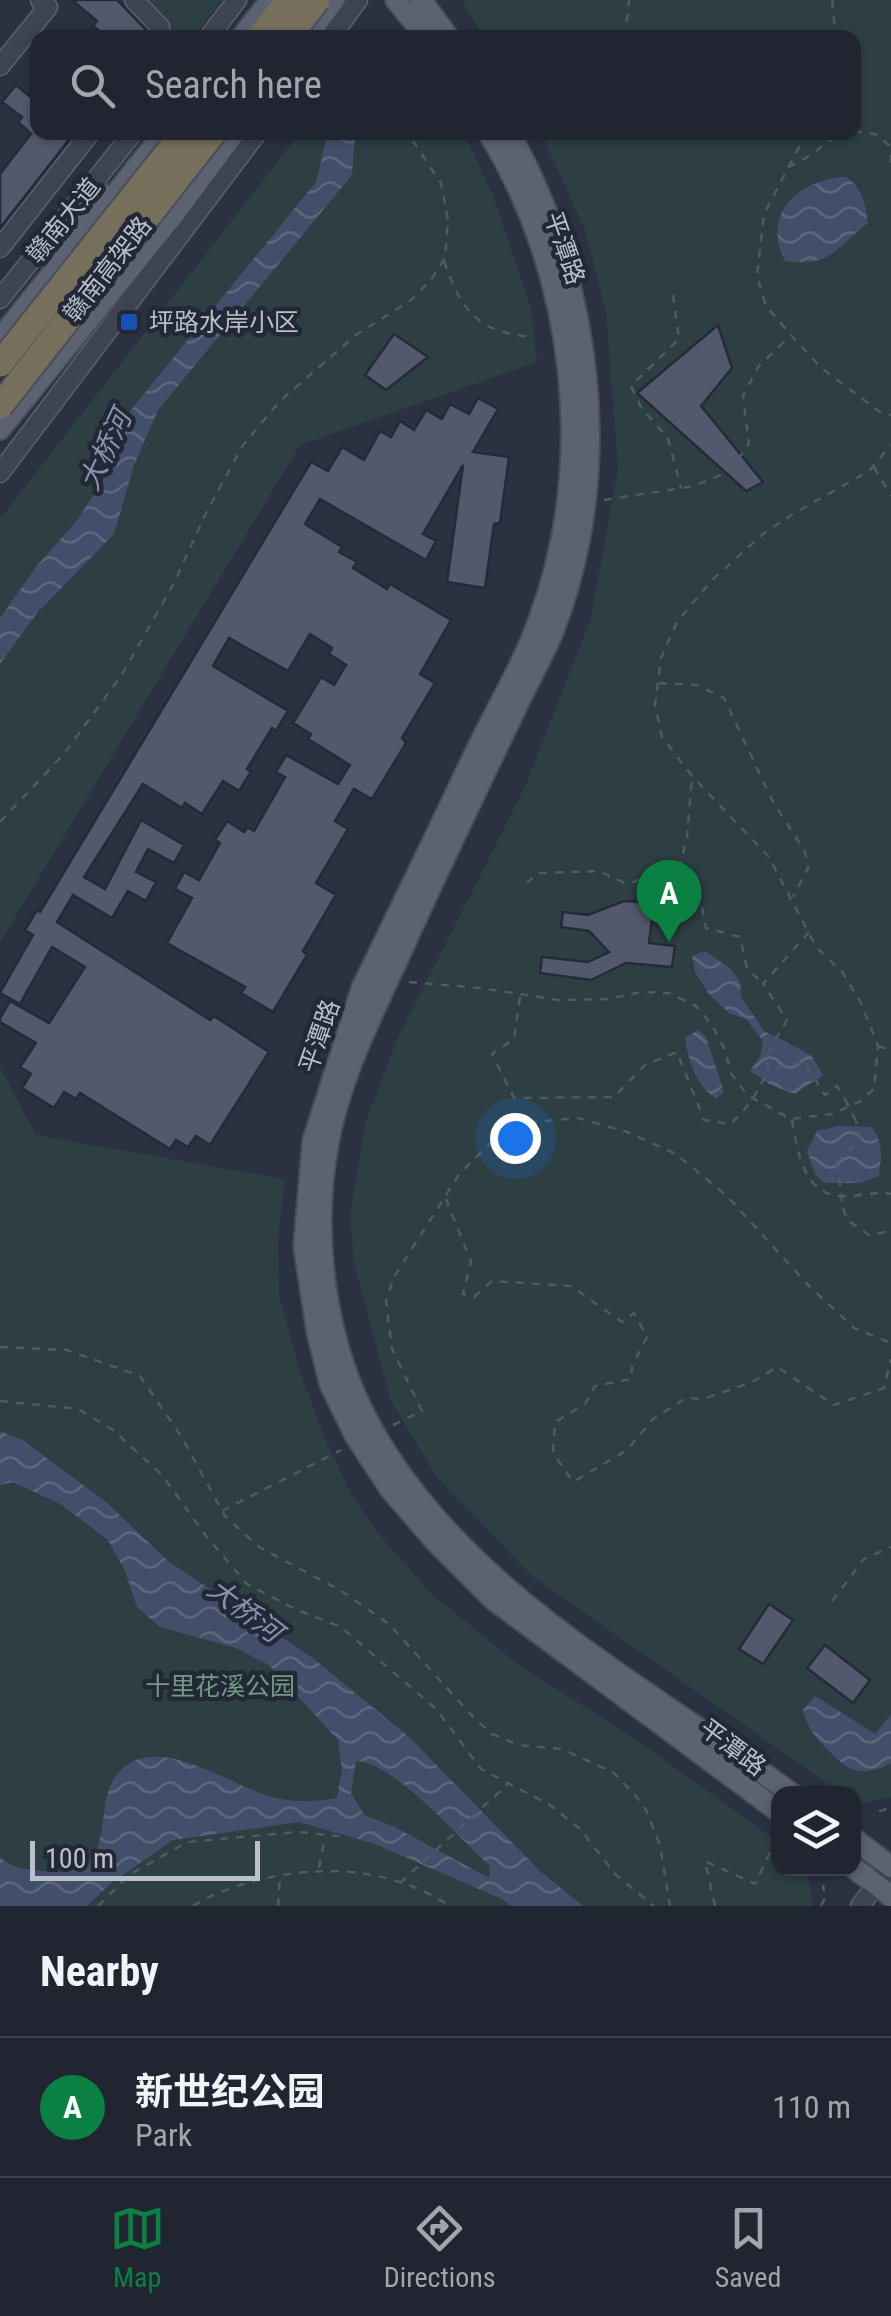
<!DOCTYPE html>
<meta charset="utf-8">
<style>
:root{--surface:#202531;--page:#2d313d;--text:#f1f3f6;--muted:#a2a5ab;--line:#3d424d;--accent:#0b8043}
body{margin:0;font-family:"Roboto Condensed","Noto Sans SC",sans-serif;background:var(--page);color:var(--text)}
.controls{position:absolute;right:30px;bottom:30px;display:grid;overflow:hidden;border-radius:20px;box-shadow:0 2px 8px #0004}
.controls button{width:90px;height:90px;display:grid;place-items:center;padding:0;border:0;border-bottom:2px solid var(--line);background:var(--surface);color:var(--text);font:50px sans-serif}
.scale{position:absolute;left:30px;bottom:25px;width:230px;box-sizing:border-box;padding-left:10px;border:5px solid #bbbfcb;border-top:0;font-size:28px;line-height:35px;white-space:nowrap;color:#bbbfcb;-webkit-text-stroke:8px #222836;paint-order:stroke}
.you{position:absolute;left:515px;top:1138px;width:35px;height:35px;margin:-25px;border:8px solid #fff;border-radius:50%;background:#1a73e8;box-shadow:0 0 0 15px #1a73e833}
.badge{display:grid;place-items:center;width:65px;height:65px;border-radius:50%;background:var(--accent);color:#fff;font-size:32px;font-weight:700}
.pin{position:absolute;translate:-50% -82px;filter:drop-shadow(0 2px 5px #0008)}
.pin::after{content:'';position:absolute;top:52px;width:35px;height:30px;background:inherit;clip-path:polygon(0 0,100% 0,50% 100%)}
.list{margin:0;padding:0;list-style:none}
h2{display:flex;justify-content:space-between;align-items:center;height:130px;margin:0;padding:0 40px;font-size:42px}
h2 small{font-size:32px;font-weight:400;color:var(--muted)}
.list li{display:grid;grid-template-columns:65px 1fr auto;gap:30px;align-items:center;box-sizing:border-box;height:140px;padding:0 40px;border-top:2px solid var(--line)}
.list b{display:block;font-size:38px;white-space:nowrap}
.list p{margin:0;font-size:32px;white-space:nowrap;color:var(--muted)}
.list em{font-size:32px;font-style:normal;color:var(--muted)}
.icon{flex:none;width:55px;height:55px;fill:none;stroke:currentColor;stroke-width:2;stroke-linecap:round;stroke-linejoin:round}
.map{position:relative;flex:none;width:891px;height:1906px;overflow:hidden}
.search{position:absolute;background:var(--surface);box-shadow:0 2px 8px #0004;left:30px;right:30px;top:30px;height:110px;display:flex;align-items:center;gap:25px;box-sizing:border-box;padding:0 35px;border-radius:20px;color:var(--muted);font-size:38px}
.sheet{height:270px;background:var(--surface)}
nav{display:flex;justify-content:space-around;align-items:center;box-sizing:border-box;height:140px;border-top:2px solid var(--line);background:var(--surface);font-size:28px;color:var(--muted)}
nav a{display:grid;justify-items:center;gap:5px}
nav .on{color:var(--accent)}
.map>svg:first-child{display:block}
.park{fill:#2d3f43}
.water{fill:url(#water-waves);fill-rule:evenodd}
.building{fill:#53596c;stroke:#242a38;stroke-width:2.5}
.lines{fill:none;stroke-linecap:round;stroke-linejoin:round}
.minor-casing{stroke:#5c616e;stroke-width:21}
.major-casing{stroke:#474c5a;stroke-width:24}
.path{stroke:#4c5c61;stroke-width:2.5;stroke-dasharray:8 8;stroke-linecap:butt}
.minor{stroke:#3e4351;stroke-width:18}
.major{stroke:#5c6271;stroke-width:20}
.major-bridge-casing{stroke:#474c5a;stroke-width:24;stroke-linecap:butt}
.highway-bridge-casing{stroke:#484e5b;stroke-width:29;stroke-linecap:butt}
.path-bridge{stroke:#4c5c61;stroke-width:2.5;stroke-dasharray:8 8;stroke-linecap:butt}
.major-bridge{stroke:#5c6271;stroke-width:20}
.highway-bridge{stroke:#766f5c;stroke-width:25}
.transit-dot{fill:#1a4fb4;stroke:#222836;stroke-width:4}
.labels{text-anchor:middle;stroke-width:9;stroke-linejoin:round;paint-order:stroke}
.street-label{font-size:25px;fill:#bbbfcb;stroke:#222836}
.poi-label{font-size:25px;fill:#bbbfcb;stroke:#222836;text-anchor:start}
.park-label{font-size:25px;fill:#749a82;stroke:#222836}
.water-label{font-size:28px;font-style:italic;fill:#8692af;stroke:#222836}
</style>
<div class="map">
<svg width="891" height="1906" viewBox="0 0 891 1906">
<defs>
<pattern id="water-waves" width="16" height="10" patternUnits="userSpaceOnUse" patternTransform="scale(2.5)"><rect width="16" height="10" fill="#434f6a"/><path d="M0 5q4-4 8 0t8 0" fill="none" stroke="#5c677e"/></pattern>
</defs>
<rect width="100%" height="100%" fill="#2a3141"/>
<g class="park">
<path d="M143 0H222L193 38 179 37Z"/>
<path d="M462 0H891V1797L857 1805 854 1794 841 1793 532 1576 436 1476 391 1401 354 1263 350 1213 366 1121 397 1040 525 787 591 618 618 469 606 313 585 230 541 133 854 132V38L483 37Z"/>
<path d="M300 133H464L492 193 531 309 537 362 300 445 0 942V519Z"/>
<path d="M0 1067 36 1135 285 1179 278 1239 279 1295 301 1375 326 1441 352 1496 383 1539 432 1594 516 1663 638 1741 778 1842V1868L806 1869 813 1906H0Z"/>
</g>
<g class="water">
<path d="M328 132 355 133 352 175 158 410 134 465 114 534 38 612 0 664V618L36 567 78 519 107 474 126 416 316 182Z"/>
<path d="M846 177C863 189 865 203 868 223 833 250 832 267 785 261 760 213 800 179 846 177Z"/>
<path d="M705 951 730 968 740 981 741 997 764 1031 811 1055 823 1075 795 1094 771 1085 750 1071 760 1057 763 1041 746 1019 729 1013 709 994 695 972 692 956Z"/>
<path d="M698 1030 706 1037 724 1092 716 1099C698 1088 687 1059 685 1038Z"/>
<path d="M838 1126 871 1127C884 1141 881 1159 879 1176L860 1183H824L815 1174 807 1151 817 1131Z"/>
<path d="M0 1431 24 1441 106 1502 168 1561 314 1659 409 1737 540 1871 583 1906H511L502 1899 375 1844 299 1822 173 1840 110 1884 87 1906H0V1857C13 1869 24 1869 42 1871 134 1882 79 1793 130 1763 168 1741 231 1784 268 1796 291 1803 314 1802 337 1798L342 1770 338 1740 269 1665 236 1648 160 1627 137 1607 125 1571 108 1540 62 1505 13 1482 0 1485ZM356 1761C393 1761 460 1839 490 1866L489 1878 395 1827 364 1815 351 1793Z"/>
<path d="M815 1696 875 1734 891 1714V1763C862 1778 849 1772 828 1750 814 1736 808 1729 803 1710Z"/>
</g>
<g class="building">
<path d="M72 0H117L148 32V38H108L93 26 97 21Z"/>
<path d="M16 85 38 103V132H75L0 228V174L31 134 18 122 22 117 2 102Z"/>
<path d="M718 325 732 368 701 406 763 482 746 491 637 393Z"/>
<path d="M394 334 428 357 386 390 365 375Z"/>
<path d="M478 398 498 409 473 452 509 457 500 523 494 524 485 588 447 582 463 465 423 534 436 541 426 560 320 499 305 524 342 547 339 552 357 562 353 568 387 589 390 584 451 620 420 674 435 683 402 738 406 743 372 799 354 789 335 821 348 829 316 883 336 895 303 951 307 955 273 1012 241 993 245 987 167 943 192 898 175 889 184 872 199 880 220 843 215 840 227 821 244 832 247 827 254 831 285 777 276 772 286 755 338 784 350 765 308 739 311 734 293 723 321 677 334 685 346 665 329 654 332 648 310 634 288 671 229 638 213 666 288 711 276 731 272 728 247 769 251 772 239 791 223 781 202 814 185 803 182 808 143 784 84 877 105 889 141 820 184 845 174 863 148 849 136 872 156 882 146 901 128 891 112 918 73 895 57 922 210 1020 214 1016 269 1052 210 1145 196 1136 188 1147 176 1140 170 1149 80 1093 76 1099 64 1092 54 1108 22 1088 31 1074 20 1067 36 1043 0 1022V1018L10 1001 49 1023 85 967 52 947 20 1004 0 993 33 935 25 930 37 910 40 912 311 462 328 471 342 447 364 460 380 431 391 437 400 421 414 430 426 410 442 419 450 404 469 414Z"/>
<path d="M624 901 654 903 649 943 675 946 672 967 626 963 591 980 540 973 542 957 588 962 609 952 589 931 561 927 563 912 588 915Z"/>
<path d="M769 1604 793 1620 763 1664 739 1649Z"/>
<path d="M825 1645 870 1680 853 1703 807 1668Z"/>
</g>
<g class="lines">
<g class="minor-casing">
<g id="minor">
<path d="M134 0 160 27 161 38"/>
<path d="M208 38 237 0"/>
<path d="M330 38 358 0"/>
<path d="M0 66 48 7 40 0"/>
<path d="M0 248 91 132"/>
<path d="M0 299 134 132"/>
<path d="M0 473 258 132"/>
<path d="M860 1906 885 1873"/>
</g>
</g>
<g class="major-casing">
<g id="major">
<path d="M396 0 427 38"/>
<path d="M421 0 449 38"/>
<path d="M305 38 334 0"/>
<path d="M488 132C576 275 597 462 539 620 524 662 500 703 480 743 441 825 402 906 362 988L313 1141 304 1246 317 1331 330 1384 355 1435 390 1489 436 1542 494 1600 778 1811"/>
<path d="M509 132C592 283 616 465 554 629 542 659 525 687 512 716 474 795 436 874 400 954 372 1015 340 1077 328 1144 311 1236 325 1344 371 1427 463 1593 644 1684 792 1794"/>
<path d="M50 235 106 195"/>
<path d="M0 339 165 132"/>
<path d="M0 429 175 213 235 132"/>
<path d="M854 1839 891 1867"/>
<path d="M854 1868 891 1896"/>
</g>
</g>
<g class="path">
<path d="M832 0 836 38"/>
<path d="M625 38 629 0"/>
<path d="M854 131 875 134 891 147"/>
<path d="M807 132 764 214 757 276 766 306 791 335 820 367 880 412 891 415"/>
<path d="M891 155V171"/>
<path d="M788 167C811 159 824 141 846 132"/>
<path d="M444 261C462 312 478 333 534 337"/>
<path d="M673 295 679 339 631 386 642 409 668 438 681 488"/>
<path d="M874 467 891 496"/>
<path d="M604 500 694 486 730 471 749 444 743 396 758 367 789 337"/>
<path d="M659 683 697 685 724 698 772 800 805 852 808 868 793 897"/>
<path d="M0 822 64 754 121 676 174 583 205 515 243 445 280 401 356 335 411 300 430 281 445 258 448 220 441 183 407 132"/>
<path d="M680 867 698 885 706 928 740 937 747 968 762 983"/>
<path d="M527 883 538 873 599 871 627 884 680 867 687 837 692 778"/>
<path d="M809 932 763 984 787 1020 766 1056 769 1070 804 1062 825 1095 837 1086 845 1099"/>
<path d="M409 982 480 988 559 1000 608 999 641 992 669 993 696 1006 712 1025 725 1050 731 1073 747 1095 791 1119 832 1114 859 1102 874 1089 878 1046 861 1003 843 973 816 947 769 857 692 776 662 737 655 705 661 658 677 622 712 580 763 534 793 514 869 471 891 445"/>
<path d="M520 997 514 1039 492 1054 514 1098 614 1097 645 1065 677 1052 704 1120 731 1124 751 1102 769 1070"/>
<path d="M878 1046 891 1050"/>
<path d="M792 1120C797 1149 803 1196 842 1196 858 1197 874 1191 891 1194"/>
<path d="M837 1162 860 1139 856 1121"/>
<path d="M446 1199 471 1262 463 1294 474 1297 492 1281 571 1286 622 1322 634 1313 647 1337 632 1366 631 1379 595 1386 585 1404 555 1422 553 1453 573 1482 627 1450 653 1419 686 1398 703 1399 752 1382 777 1367 834 1405 884 1388 891 1359"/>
<path d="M843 1208 847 1220 869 1235 891 1231"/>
<path d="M0 1347 67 1350 140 1376 181 1436 225 1516 259 1547 340 1590 389 1624 474 1718 492 1734 519 1745 562 1749 614 1773 644 1805 660 1845 670 1906"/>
<path d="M0 1401 78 1409 113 1430 162 1475 206 1536 247 1584 295 1609 341 1627 436 1709 481 1769 550 1805 580 1829 616 1875 654 1906"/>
<path d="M393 1425 422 1411 392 1349 386 1301 394 1277 460 1173 493 1141 535 1122 578 1118 627 1132 676 1154 727 1196 808 1285 854 1328 891 1343"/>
<path d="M222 1511 341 1450"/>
<path d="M832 1601 864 1559 891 1547"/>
<path d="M879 1811 891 1808"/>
<path d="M319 1868 325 1836"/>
<path d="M400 1883 508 1784"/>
<path d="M98 1906 129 1875 187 1842 297 1832 348 1837"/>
<path d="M193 1906C209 1895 231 1888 250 1882 318 1864 389 1866 450 1906"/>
<path d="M278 1906 280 1876"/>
<path d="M715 1906 705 1861 755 1884 776 1840"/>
<path d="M821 1906 825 1898 823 1885"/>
</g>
<use href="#minor" class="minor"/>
<use href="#major" class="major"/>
<g class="major-bridge-casing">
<path id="major-bridge" d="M241 38 271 0"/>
</g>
<g class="highway-bridge-casing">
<g id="highway-bridge">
<path d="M259 38 289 0"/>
<path d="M288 38 317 0"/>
<path d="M0 364 184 132"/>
<path d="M0 406 214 132"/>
</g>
</g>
<g class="path-bridge">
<path d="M845 1099 856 1121"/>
<path d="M837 1162 843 1208"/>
</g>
<use href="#major-bridge" class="major-bridge"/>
<use href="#highway-bridge" class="highway-bridge"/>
</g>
<rect class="transit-dot" x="119" y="312" width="20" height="20" rx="5"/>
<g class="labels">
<g class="street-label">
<text transform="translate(63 220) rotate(-51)" y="9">赣南大道</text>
<text transform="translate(565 248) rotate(71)" y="9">平潭路</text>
<text transform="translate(107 269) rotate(-52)" y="9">赣南高架路</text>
<text transform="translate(319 1036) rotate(-71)" y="9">平潭路</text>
<text transform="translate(733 1747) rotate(37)" y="9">平潭路</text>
</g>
<g class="poi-label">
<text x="149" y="331">坪路水岸小区</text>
</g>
<g class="park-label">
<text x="220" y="1695">十里花溪公园</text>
</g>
<g class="water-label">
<text transform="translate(105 450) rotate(-65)" y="10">大桥河</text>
<text transform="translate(245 1610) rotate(37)" y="10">大桥河</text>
</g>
</g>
</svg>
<div class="controls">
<button><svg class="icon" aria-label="layers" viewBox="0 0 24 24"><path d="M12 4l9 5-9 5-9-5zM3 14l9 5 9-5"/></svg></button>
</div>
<div class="scale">100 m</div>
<div class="you"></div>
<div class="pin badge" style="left:669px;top:942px">A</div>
<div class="search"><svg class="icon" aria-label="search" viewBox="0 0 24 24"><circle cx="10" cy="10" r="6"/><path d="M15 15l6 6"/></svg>Search here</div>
</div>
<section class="sheet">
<h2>Nearby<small></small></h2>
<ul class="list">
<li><span class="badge">A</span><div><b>新世纪公园</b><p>Park</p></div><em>110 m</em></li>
</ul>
</section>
<nav>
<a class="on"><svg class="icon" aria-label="map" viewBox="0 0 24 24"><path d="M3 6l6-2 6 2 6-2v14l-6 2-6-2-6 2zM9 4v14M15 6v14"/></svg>Map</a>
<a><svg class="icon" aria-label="directions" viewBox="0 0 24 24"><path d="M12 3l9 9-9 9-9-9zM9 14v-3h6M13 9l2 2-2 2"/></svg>Directions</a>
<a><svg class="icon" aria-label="saved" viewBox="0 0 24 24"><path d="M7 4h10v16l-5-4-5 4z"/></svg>Saved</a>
</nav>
